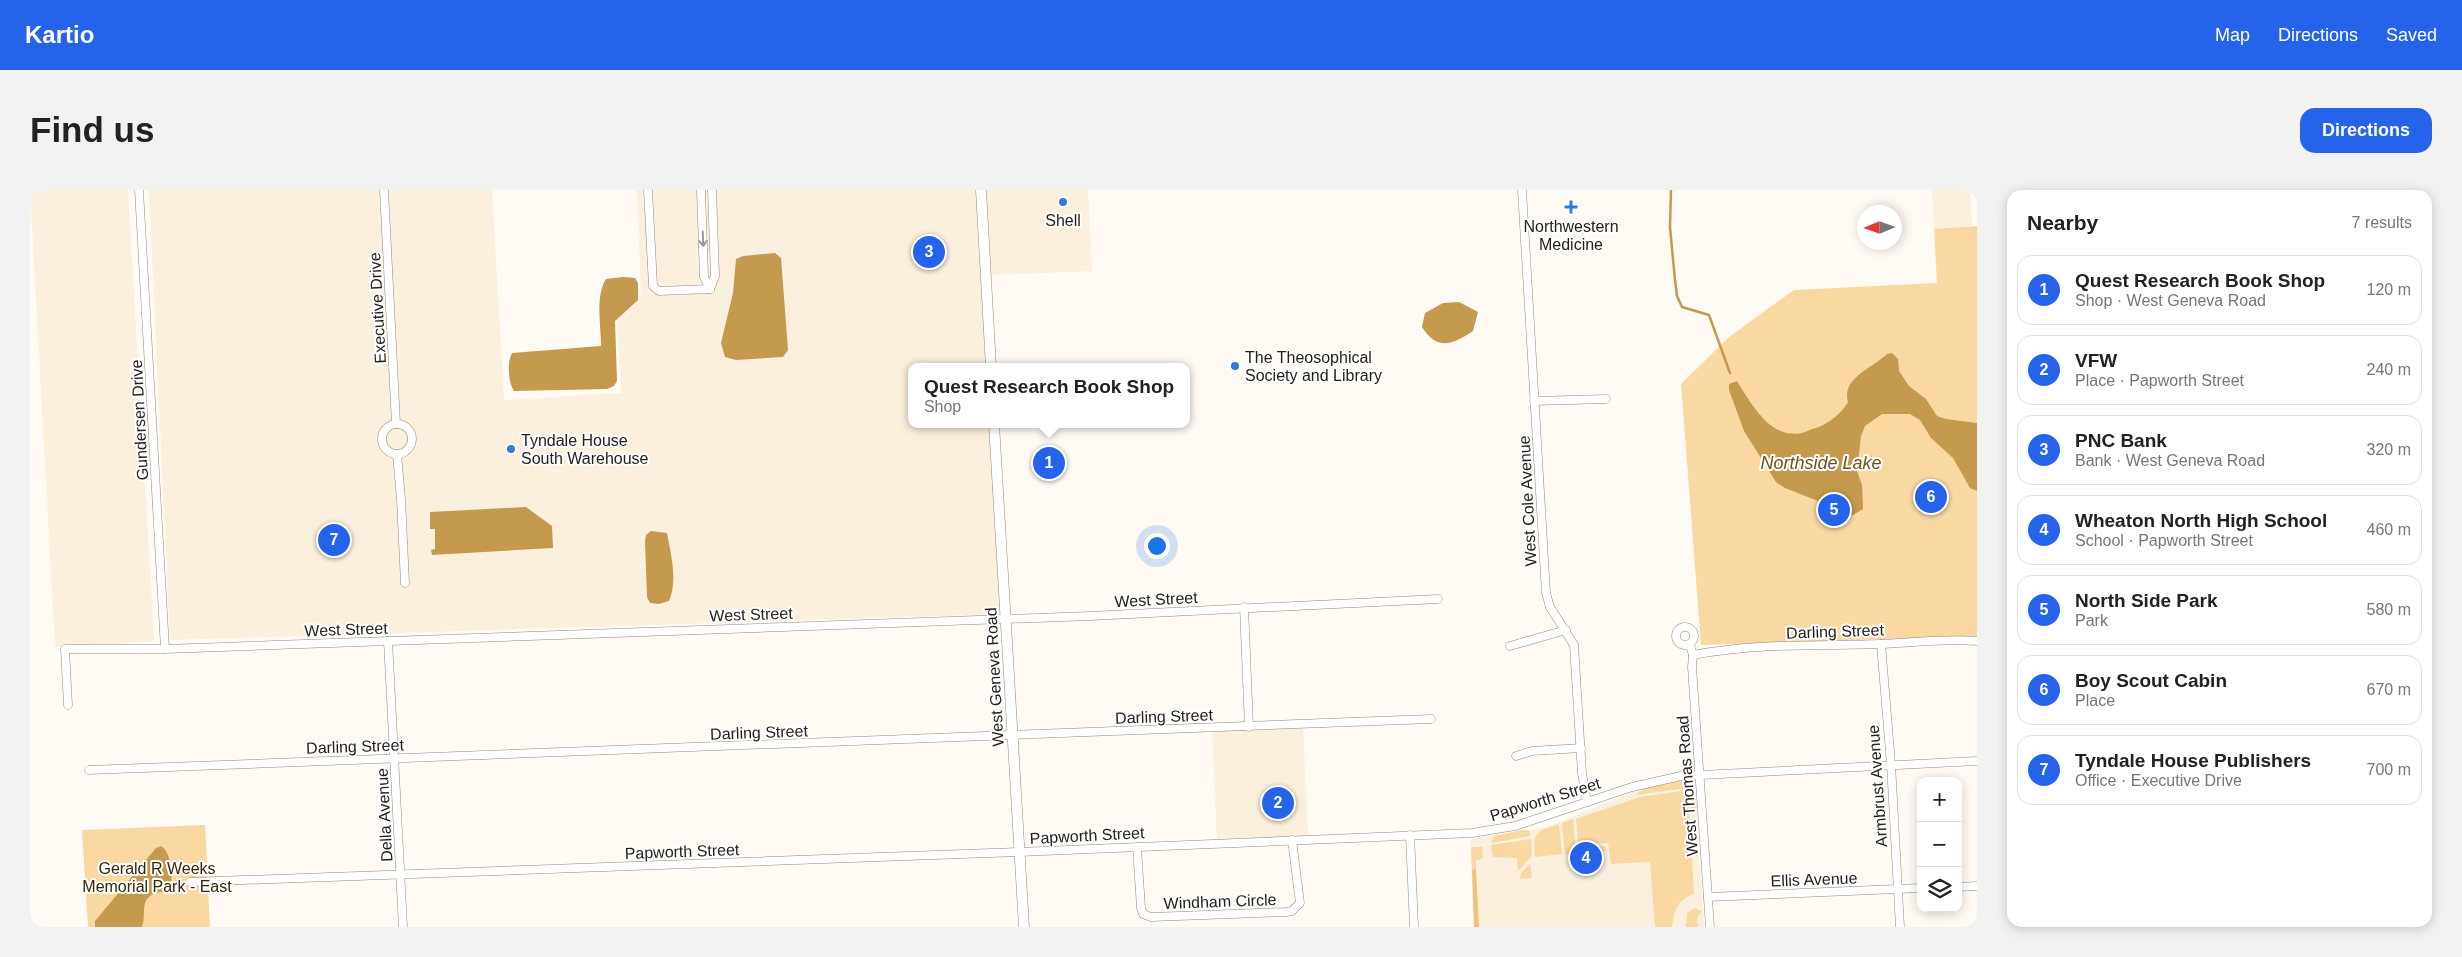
<!DOCTYPE html>
<meta charset="utf-8">
<style>
:root{--surface:#fff;--page:#f2f2f2;--text:#222;--muted:#767676;--line:#e0e0e0;--accent:#2563eb}
body{margin:0;font-family:Helvetica,sans-serif;background:var(--page);color:var(--text)}
.controls{position:absolute;right:15px;bottom:15px;display:grid;overflow:hidden;border-radius:10px;box-shadow:0 2px 12px #0003}
.controls button{width:45px;height:45px;display:grid;place-items:center;padding:0;border:0;border-bottom:1px solid var(--line);background:var(--surface);color:var(--text);font:25px sans-serif}
.compass{position:absolute;left:1827px;top:15px;width:45px;height:45px;border-radius:50%;background:var(--surface);box-shadow:0 2px 12px #0003;rotate:268deg}
.you{position:absolute;left:1126px;top:355px;width:18px;height:18px;margin:-12px;border:4px solid #fff;border-radius:50%;background:#1a73e8;box-shadow:0 0 0 8px #1a73e833}
.badge{display:grid;place-items:center;width:32px;height:32px;border-radius:50%;background:var(--accent);color:#fff;font-size:16px;font-weight:700}
.pin{position:absolute;translate:-50% -50%;border:2px solid #fff;box-shadow:0 1px 5px #0006}
.popup{position:absolute;left:878px;top:173px;width:282px;height:65px;box-sizing:border-box;display:grid;place-content:center;border-radius:10px;background:var(--surface);filter:drop-shadow(0 1px 4px #0005);font-size:16px;white-space:nowrap;color:var(--muted)}
.popup b{font-size:19px;color:var(--text)}
.popup::after{content:'';position:absolute;left:50%;top:100%;margin-left:-10px;border:10px solid transparent;border-top-color:var(--surface)}
.list{margin:0;padding:0;list-style:none}
h2{display:flex;justify-content:space-between;align-items:center;height:65px;margin:0;padding:0 20px;font-size:21px}
h2 small{font-size:16px;font-weight:400;color:var(--muted)}
.list li{display:grid;grid-template-columns:32px 1fr auto;gap:15px;align-items:center;box-sizing:border-box;height:70px;margin:0 10px 10px;padding:0 10px;border:1px solid var(--line);border-radius:15px}
.list b{display:block;font-size:19px;white-space:nowrap}
.list p{margin:0;font-size:16px;white-space:nowrap;color:var(--muted)}
.list em{font-size:16px;font-style:normal;color:var(--muted)}
.icon{flex:none;width:28px;height:28px;fill:none;stroke:currentColor;stroke-width:2;stroke-linecap:round;stroke-linejoin:round}
.map{position:relative;flex:none;width:1947px;height:737px;overflow:hidden;border-radius:15px}
header{display:flex;align-items:center;gap:30px;box-sizing:border-box;height:70px;padding:0 25px;background:var(--accent);color:#fff}
header strong{font-size:24px}
nav{display:flex;gap:28px;margin-inline-start:auto;font-size:18px}
.intro{display:flex;align-items:center;justify-content:space-between;box-sizing:border-box;height:120px;padding:0 30px}
h1{margin:0;font-size:35px}
.button{padding:12px 22px;border-radius:15px;background:var(--accent);color:#fff;font-size:18px;font-weight:700}
main{display:flex;gap:30px;padding:0 30px}
aside{flex:1;background:var(--surface);border-radius:15px;box-shadow:0 2px 12px #0003}
.map>svg:first-child{display:block}
.built{fill:#fbefdd}
.green{fill:#f9d8a2}
.forest{fill:#f0c377}
.water{fill:#c59a4e}
.lines{fill:none;stroke-linecap:round;stroke-linejoin:round}
.stream{stroke:#c59a4e;stroke-width:2.5}
.minor-casing{stroke:#8f897f;stroke-width:9}
.major-casing{stroke:#8f897f;stroke-width:11}
.minor{stroke:#fff;stroke-width:8}
.major{stroke:#fff;stroke-width:10}
.oneway{stroke:#9c9b99}
.poi-dot{fill:#3478e6;stroke:#fff;stroke-width:2}
.labels{text-anchor:middle;stroke-width:4;stroke-linejoin:round;paint-order:stroke}
.poi-label{font-size:16px;fill:#24211d;stroke:#fff}
.street-label{font-size:16px;fill:#24211d;stroke:#fff}
.park-label{font-size:16px;fill:#382604;stroke:#fff}
.water-label{font-size:18px;font-style:italic;fill:#705219;stroke:#fff}
</style>
<header>
<strong>Kartio</strong>
<nav><a>Map</a><a>Directions</a><a>Saved</a></nav>
</header>
<div class="intro"><h1>Find us</h1><a class="button">Directions</a></div>
<main>
<div class="map">
<svg width="1947" height="737" viewBox="0 0 1947 737">
<rect width="100%" height="100%" fill="#fffaf4"/>
<g class="built">
<path d="M0 0H98L124 451 25 457Z"/>
<path d="M119 0H462L474 210 591 203 587 124 611 103 607 0H946L957 177H882V234H960L972 424 140 450Z"/>
<path d="M953 0H1058L1062 81 957 85Z"/>
<path d="M1902 0H1940L1942 36 1904 39Z"/>
<path d="M1273 535 1278 647 1187 651 1182 540Z"/>
<path d="M1650 589 1659 592 1665 598 1674 737H1444L1440 649 1517 637 1613 598Z"/>
</g>
<g class="green">
<path d="M1947 36V446L1671 455 1651 194 1699 147 1764 100 1907 93 1904 39Z"/>
<path d="M1649 591 1657 593 1658 598 1605 605 1614 599Z"/>
<path d="M1659 594 1664 600 1667 617 1661 623Z"/>
<path d="M1658 600 1664 704C1647 710 1644 720 1642 737H1625L1620 672 1581 674 1578 653 1548 654 1546 629 1610 607Z"/>
<path d="M1543 629 1546 663 1535 665 1532 633Z"/>
<path d="M1529 634 1532 664 1505 667C1503 641 1506 642 1529 634Z"/>
<path d="M175 635 180 737H58L52 640Z"/>
<path d="M1492 640 1499 641 1500 646 1461 653 1464 646Z"/>
<path d="M1501 649 1502 666 1488 681 1487 668 1463 667 1461 655Z"/>
<path d="M1548 656H1575L1576 661 1550 664Z"/>
<path d="M1441 657H1452L1453 669 1446 670V679L1442 680Z"/>
<path d="M1500 674 1502 688 1490 689 1491 683Z"/>
<path d="M1665 718 1672 721 1667 728 1668 737H1656L1657 723Z"/>
</g>
<path class="forest" d="M1446 679 1449 737H1444L1442 680Z"/>
<g class="water">
<path d="M745 63 751 68 758 160 753 167 706 170 695 167 691 153 703 103 706 69 713 66Z"/>
<path d="M593 87 605 88 608 93V110L585 131 587 191 584 196 577 199 484 201C478 192 477 172 482 163L571 156C571 135 565 107 576 89Z"/>
<path d="M1429 112 1448 122 1443 141C1422 155 1407 161 1392 137L1395 123 1413 113Z"/>
<path d="M1862 163 1868 169 1869 181 1879 196 1896 209 1907 226 1916 229 1947 233V301L1940 298 1923 268 1901 248 1890 230 1880 224H1852L1835 236 1831 246 1827 281 1832 295 1833 319 1823 325 1810 328 1800 323 1788 311 1755 298 1746 292 1714 241 1699 200V194L1707 191C1721 213 1740 250 1772 243 1776 242 1781 239 1786 238 1798 234 1812 223 1818 212 1811 188 1843 178 1857 164Z"/>
<path d="M496 317 522 336 523 358 402 365 401 360 405 359V339H400V322Z"/>
<path d="M621 341 637 343C641 365 648 391 639 411L629 414 620 413 617 407 615 351 616 345Z"/>
<path d="M131 656C142 663 142 685 141 698 134 703 125 701 119 707 111 713 116 728 112 737H65V731L126 658Z"/>
</g>
<g class="lines">
<path class="stream" d="M1641 0 1640 37 1645 90 1647 106 1652 117 1679 125 1700 183"/>
<g class="minor-casing">
<g id="minor">
<path d="M109 0 135 459"/>
<path d="M354 0 366 234"/>
<path d="M618 0 623 96 629 101 680 99"/>
<path d="M671 0 674 87 680 99"/>
<path d="M1492 0 1516 403 1520 417 1544 455 1552 583 1557 612"/>
<path d="M680 99 685 86 682 0"/>
<path d="M1504 211 1576 209"/>
<circle cx="367" cy="249" r="15"/>
<path d="M367 264 371 309 375 393"/>
<path d="M1214 417 1219 537"/>
<circle cx="1655" cy="446" r="9"/>
<path d="M358 451 373 737"/>
<path d="M1851 454 1861 574 1870 737"/>
<path d="M1660 455 1663 465 1662 477 1680 737"/>
<path d="M1480 456 1536 440"/>
<path d="M1663 465C1725 453 1789 456 1851 454 1884 453 1913 448 1947 451"/>
<path d="M38 515 35 459H135L1060 426 1408 409"/>
<path d="M1486 566 1502 561 1551 558"/>
<path d="M59 580 1401 529"/>
<path d="M1380 645 1384 737"/>
<path d="M1107 657 1111 718 1113 724 1121 727 1256 722 1262 721 1270 713 1262 650"/>
<path d="M160 692 989 662 1442 643 1485 636 1602 597 1651 586 1947 571"/>
<path d="M1928 697 1947 696"/>
<path d="M1678 707 1891 698"/>
</g>
</g>
<g class="major-casing">
<g id="major">
<path d="M951 0 961 177"/>
<path d="M964 234 994 737"/>
</g>
</g>
<use href="#minor" class="minor"/>
<use href="#major" class="major"/>
</g>
<defs><path id="oneway-shaft" d="M-6 0H5M1.5-3L5.5 0L1.5 3" fill="none" stroke-width="1.6" stroke-linecap="round" stroke-linejoin="round" transform="scale(1.25)"/></defs>
<use class="oneway" href="#oneway-shaft" transform="translate(673 49) rotate(88)"/>
<g class="poi-dot">
<circle cx="1033" cy="12" r="5"/>
<path d="M1538.5 9.5h5v5h5v5h-5v5h-5v-5h-5v-5h5z"/>
<circle cx="1205" cy="176" r="5"/>
<circle cx="481" cy="259" r="5"/>
</g>
<g class="labels">
<g class="poi-label">
<text x="1033" y="36">Shell</text>
<text x="1541" y="42">Northwestern<tspan x="1541" dy="18">Medicine</tspan></text>
<text x="1215" y="173" text-anchor="start">The Theosophical<tspan x="1215" dy="18">Society and Library</tspan></text>
<text x="491" y="256" text-anchor="start">Tyndale House<tspan x="491" dy="18">South Warehouse</tspan></text>
</g>
<g class="street-label">
<text transform="translate(347 118) rotate(-93)" y="6">Executive Drive</text>
<text transform="translate(109 230) rotate(-93)" y="6">Gundersen Drive</text>
<text transform="translate(1497 311) rotate(-93)" y="6">West Cole Avenue</text>
<text transform="translate(1126 409) rotate(-3)" y="6">West Street</text>
<text transform="translate(721 424) rotate(-2)" y="6">West Street</text>
<text transform="translate(316 439) rotate(-2)" y="6">West Street</text>
<text transform="translate(1805 441) rotate(-2)" y="6">Darling Street</text>
<text transform="translate(964 487) rotate(-93)" y="6">West Geneva Road</text>
<text transform="translate(1134 526) rotate(-2)" y="6">Darling Street</text>
<text transform="translate(729 542) rotate(-2)" y="6">Darling Street</text>
<text transform="translate(325 556) rotate(-2)" y="6">Darling Street</text>
<text transform="translate(1657 596) rotate(-94)" y="6">West Thomas Road</text>
<text transform="translate(1847 596) rotate(-94)" y="6">Armbrust Avenue</text>
<text transform="translate(1515 609) rotate(-17)" y="6">Papworth Street</text>
<text transform="translate(354 625) rotate(-93)" y="6">Della Avenue</text>
<text transform="translate(1057 645) rotate(-3)" y="6">Papworth Street</text>
<text transform="translate(652 661) rotate(-2)" y="6">Papworth Street</text>
<text transform="translate(1784 689) rotate(-2)" y="6">Ellis Avenue</text>
<text transform="translate(1190 711) rotate(-2)" y="6">Windham Circle</text>
</g>
<g class="park-label">
<text x="127" y="684">Gerald R Weeks<tspan x="127" dy="18">Memorial Park - East</tspan></text>
</g>
<g class="water-label">
<text x="1791" y="279">Northside Lake</text>
</g>
</g>
</svg>
<div class="controls">
<button>+</button>
<button>−</button>
<button><svg class="icon" aria-label="layers" viewBox="0 0 24 24"><path d="M12 4l9 5-9 5-9-5zM3 14l9 5 9-5"/></svg></button>
</div>
<svg class="compass" viewBox="-18 -18 36 36"><path d="M0-13l5 13h-10z" fill="#e53935"/><path d="M0 13l5-13h-10z" fill="#767676"/></svg>
<div class="you"></div>
<div class="pin badge" style="left:1019px;top:273px">1</div>
<div class="popup"><b>Quest Research Book Shop</b>Shop</div>
<div class="pin badge" style="left:1248px;top:613px">2</div>
<div class="pin badge" style="left:899px;top:62px">3</div>
<div class="pin badge" style="left:1556px;top:668px">4</div>
<div class="pin badge" style="left:1804px;top:320px">5</div>
<div class="pin badge" style="left:1901px;top:307px">6</div>
<div class="pin badge" style="left:304px;top:350px">7</div>
</div>
<aside>
<h2>Nearby<small>7 results</small></h2>
<ul class="list">
<li><span class="badge">1</span><div><b>Quest Research Book Shop</b><p>Shop · West Geneva Road</p></div><em>120 m</em></li>
<li><span class="badge">2</span><div><b>VFW</b><p>Place · Papworth Street</p></div><em>240 m</em></li>
<li><span class="badge">3</span><div><b>PNC Bank</b><p>Bank · West Geneva Road</p></div><em>320 m</em></li>
<li><span class="badge">4</span><div><b>Wheaton North High School</b><p>School · Papworth Street</p></div><em>460 m</em></li>
<li><span class="badge">5</span><div><b>North Side Park</b><p>Park</p></div><em>580 m</em></li>
<li><span class="badge">6</span><div><b>Boy Scout Cabin</b><p>Place</p></div><em>670 m</em></li>
<li><span class="badge">7</span><div><b>Tyndale House Publishers</b><p>Office · Executive Drive</p></div><em>700 m</em></li>
</ul>
</aside>
</main>
